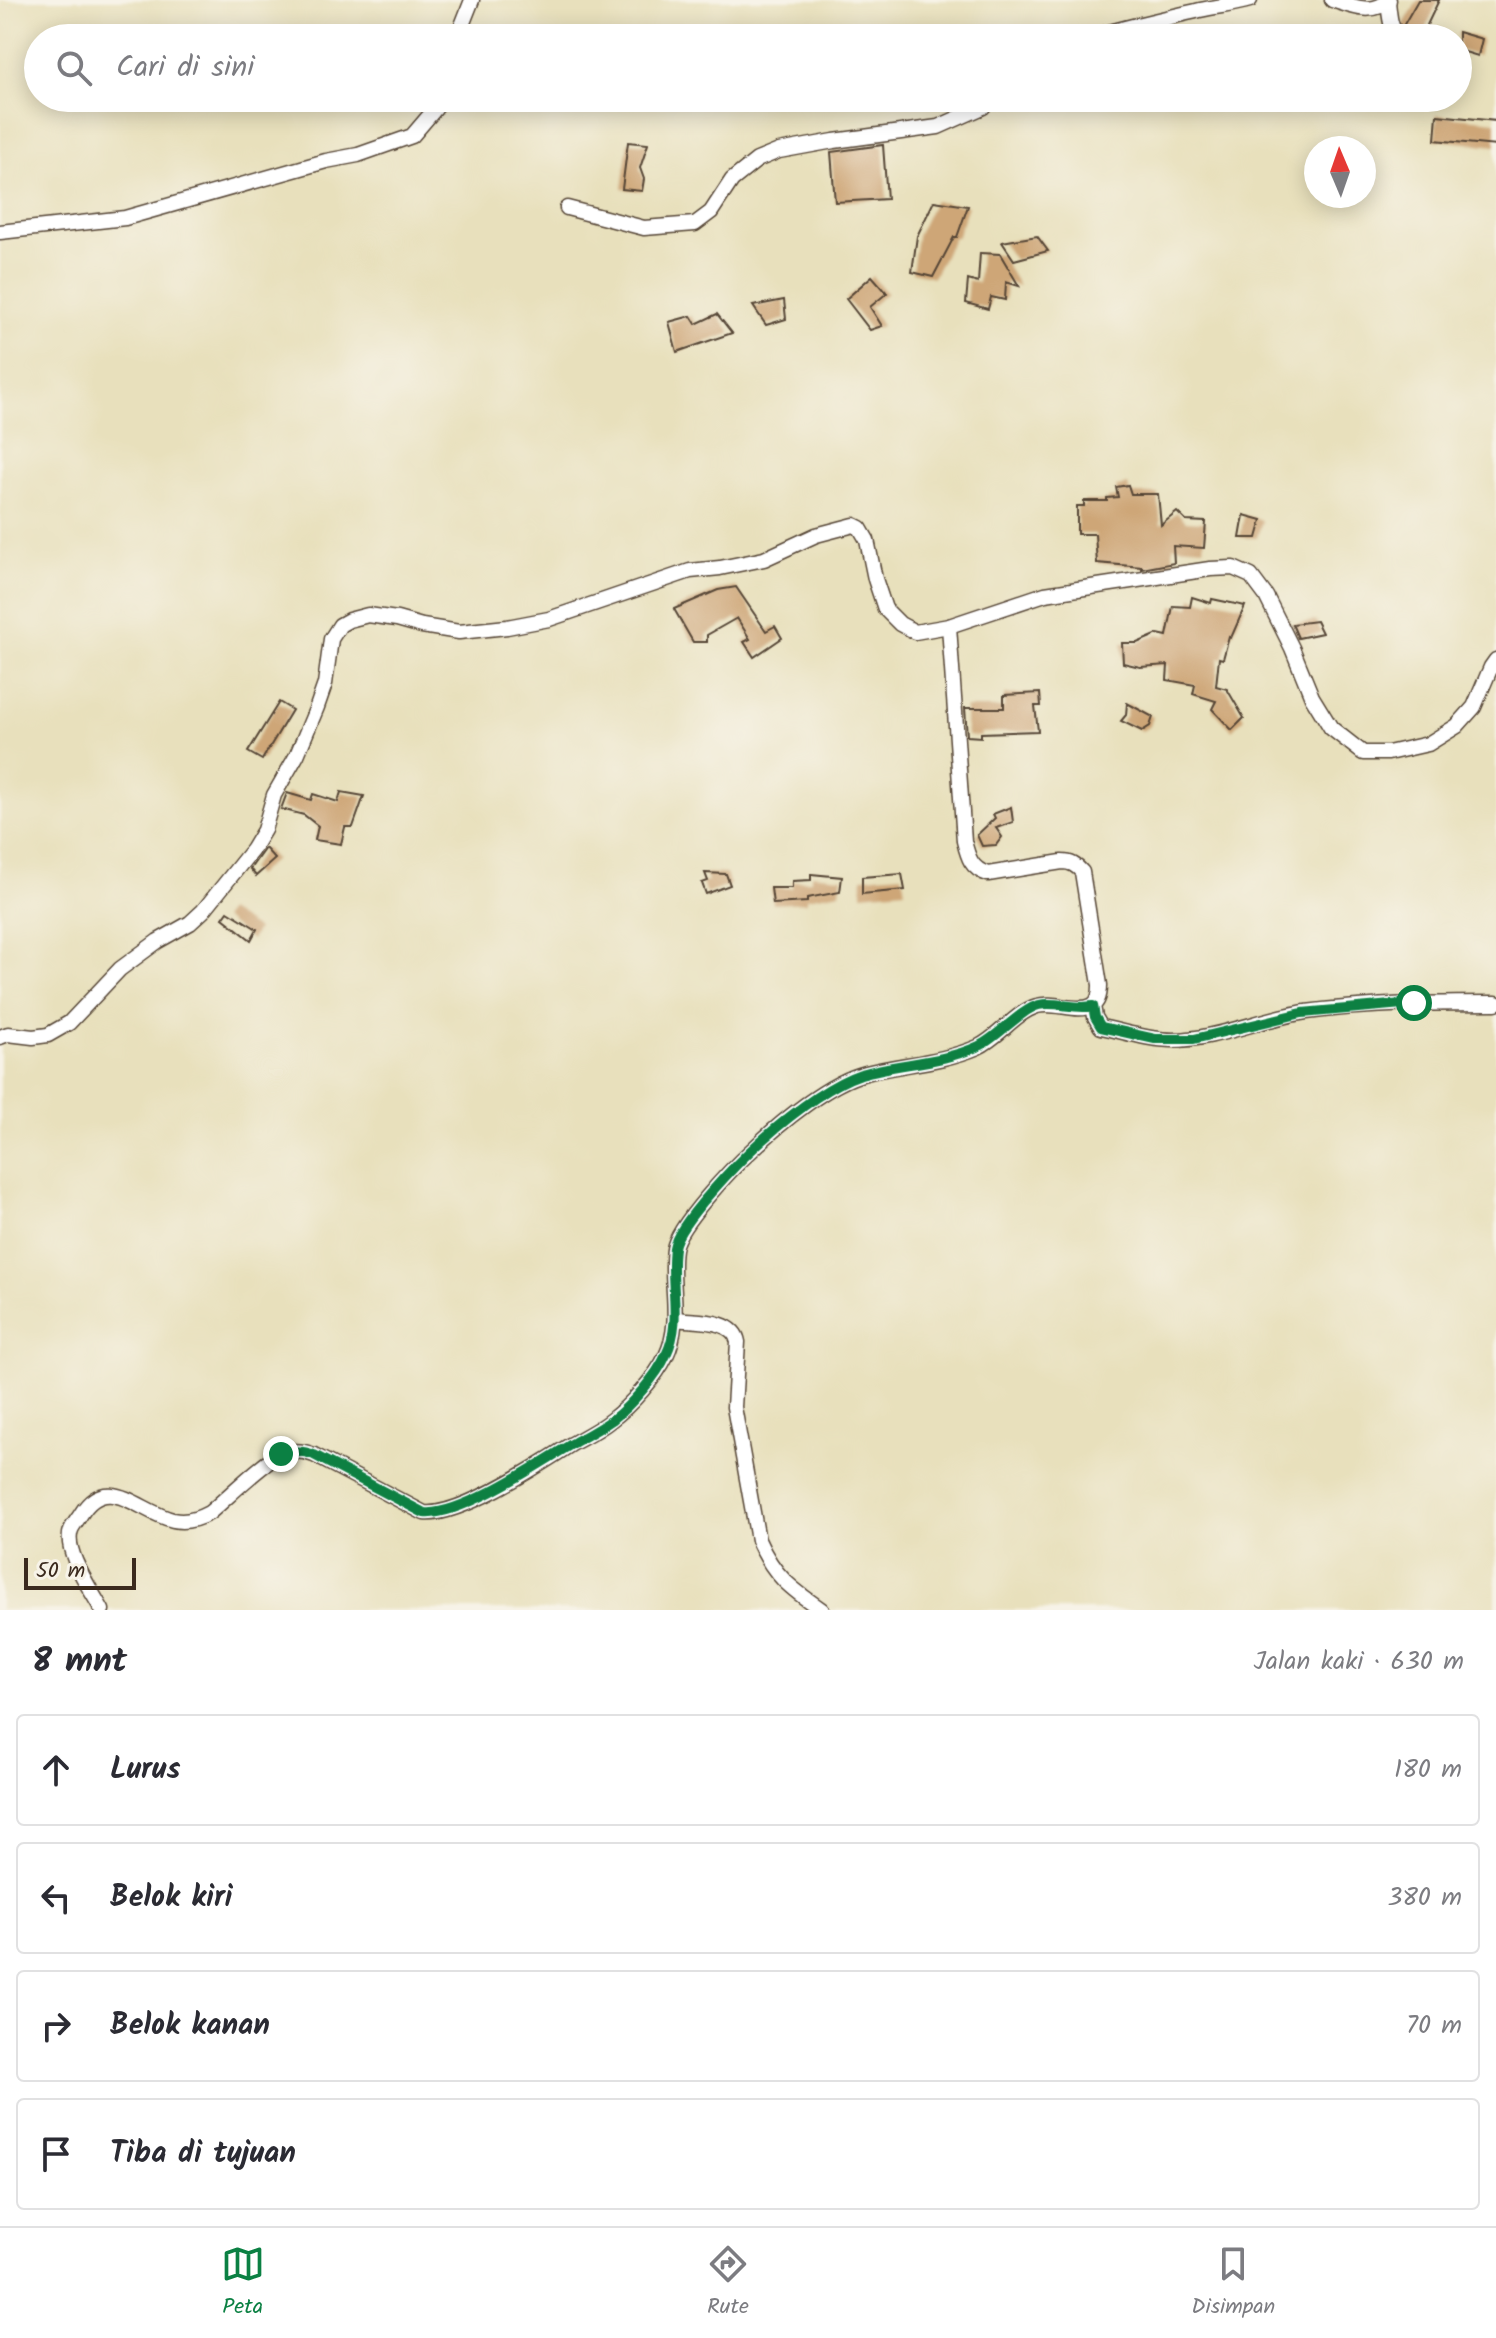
<!DOCTYPE html>
<html lang="id">
<meta charset="utf-8">
<style>
:root{--surface:#fff;--page:#f2f2f3;--text:#2b2b33;--muted:#7c7c81;--line:#e1e1e2;--accent:#0b8043}
body{margin:0;font-family:Kalam,sans-serif;background:var(--page);color:var(--text)}
.compass{position:absolute;left:1304px;top:136px;width:72px;height:72px;border-radius:50%;background:var(--surface);box-shadow:0 4px 20px #0003;rotate:358deg}
.scale{position:absolute;left:24px;bottom:20px;width:112px;box-sizing:border-box;padding-left:8px;border:4px solid #3b2a1e;border-top:0;font-size:22px;line-height:28px;white-space:nowrap;color:#3b2a1e;-webkit-text-stroke:6px #f7f3e8;paint-order:stroke}
.stop{position:absolute;width:24px;height:24px;margin:-18px;border:6px solid #0b8043;border-radius:50%;background:#fff}
.stop.end{background:#0b8043;border-color:#fff;box-shadow:0 2px 8px #0008}
.list{margin:0;padding:0;list-style:none}
h2{display:flex;justify-content:space-between;align-items:center;height:104px;margin:0;padding:0 32px;font-size:34px}
h2 small{font-size:26px;font-weight:400;color:var(--muted)}
.list li{display:grid;grid-template-columns:52px 1fr auto;gap:24px;align-items:center;box-sizing:border-box;height:112px;margin:0 16px 16px;padding:0 16px;border:2px solid var(--line);border-radius:8px}
.list b{display:block;font-size:30px;white-space:nowrap}
.list em{font-size:26px;font-style:normal;color:var(--muted)}
.icon{flex:none;width:44px;height:44px;fill:none;stroke:currentColor;stroke-width:2;stroke-linecap:round;stroke-linejoin:round}
.map{position:relative;flex:none;width:1496px;height:1610px;overflow:hidden}
.search{position:absolute;background:var(--surface);box-shadow:0 4px 20px #0003;left:24px;right:24px;top:24px;height:88px;display:flex;align-items:center;gap:20px;box-sizing:border-box;padding:0 28px;border-radius:44px;color:var(--muted);font-size:30px}
.sheet{height:616px;background:var(--surface)}
nav{display:flex;justify-content:space-around;align-items:center;box-sizing:border-box;height:112px;border-top:2px solid var(--line);background:var(--surface);font-size:22px;color:var(--muted)}
nav a{display:grid;justify-items:center;gap:4px}
nav .on{color:var(--accent)}
.map>svg:first-child{display:block}
.building{fill:#cea677}
.lines{fill:none;stroke-linecap:round;stroke-linejoin:round}
.minor-casing{stroke:#554536;stroke-width:17}
.minor{stroke:#fff;stroke-width:14}
.route{stroke:#0b8043;stroke-width:10}
</style>
<div class="map">
<svg width="1496" height="1610" viewBox="0 0 1496 1610">
<rect width="100%" height="100%" fill="#f7f3e8"/>
<filter id="ink" filterUnits="userSpaceOnUse"><feTurbulence type="fractalNoise" baseFrequency=".0125" numOctaves="2"/><feDisplacementMap in="SourceGraphic" scale="16" xChannelSelector="R" yChannelSelector="G"/><feConvolveMatrix kernelMatrix="1 2 1 2 8 2 1 2 1" color-interpolation-filters="sRGB"/></filter>
<filter id="wash" filterUnits="userSpaceOnUse"><feTurbulence type="fractalNoise" baseFrequency=".006" numOctaves="4" result="noise"/><feDisplacementMap in="SourceGraphic" scale="32" xChannelSelector="R" yChannelSelector="G"/><feGaussianBlur stdDeviation="1.8" result="paint"/><feColorMatrix in="noise" values="0 0 0 0 0 0 0 0 0 0 0 0 0 0 0 0 0 1.4 0 .05"/><feComposite in="paint" operator="in"/></filter>
<g filter="url(#wash)">
<rect width="100%" height="100%" fill="#e8e0bc"/>
<g id="blocks">
<g class="building">
<path d="M1418 0H1439L1426 27 1445 38H1415L1403 26Z"/>
<path d="M1458 32 1482 39 1478 56 1458 50Z"/>
<path d="M1437 115 1496 121V146L1435 140Z"/>
<path d="M628 142 648 144 640 168 644 179 642 191 622 189Z"/>
<path d="M883 145 887 199 835 202 831 152Z"/>
<path d="M934 201 968 206 957 237H954L933 277 912 272 917 236Z"/>
<path d="M1037 236 1048 251 1014 260 1002 242Z"/>
<path d="M980 253 1000 254 1019 286 1006 282 1005 300 991 297 988 309 966 303 968 280 978 283Z"/>
<path d="M872 276 887 293 870 307 882 326 870 330 846 299Z"/>
<path d="M784 300 786 319 766 325 753 306Z"/>
<path d="M717 314 732 333 677 352 669 322 691 316 696 324Z"/>
<path d="M1128 485 1131 494H1158L1161 525 1177 512 1186 521 1206 522 1204 548 1173 546 1174 563 1142 569V567L1097 563 1095 534H1077V506H1084V501H1107V498L1118 497 1116 487Z"/>
<path d="M1244 515 1262 520 1257 538H1240Z"/>
<path d="M736 587 766 631 775 626 782 638 754 657 744 642 750 639 737 618 707 635V642H693L674 609 718 590Z"/>
<path d="M1192 597 1211 603 1212 599 1245 606 1231 638 1229 637 1223 659 1219 658 1216 686 1227 689 1244 718 1232 730 1212 709 1216 701 1193 694 1195 685 1167 680 1168 665 1140 667 1123 663 1122 643H1137L1158 634 1167 636 1173 606 1190 607Z"/>
<path d="M1316 621 1322 633 1298 638 1292 624Z"/>
<path d="M1040 693 1041 706H1035L1038 731 981 733V737L967 736 965 708H1004V695Z"/>
<path d="M279 702 292 710 262 760 248 752Z"/>
<path d="M1127 703 1153 717 1150 726 1142 731 1121 721 1126 715Z"/>
<path d="M341 792 364 796 353 827H345L341 844 315 840 318 826 304 815 281 809 287 793 311 800 313 794 338 802Z"/>
<path d="M1011 807 1013 822 996 828 1002 837 996 845 982 846 977 835 995 818 993 814Z"/>
<path d="M265 848 275 859 256 876 250 869Z"/>
<path d="M705 873 726 874 730 885 706 894 702 883 708 881Z"/>
<path d="M811 874 842 877 840 892 807 898V902L773 904 771 888H792V881L811 880Z"/>
<path d="M902 874 905 890 862 894V877Z"/>
<path d="M228 911 257 929 251 940 223 918Z"/>
</g>
</g>
</g>
<g filter="url(#ink)">
<use href="#blocks" fill-opacity="0" stroke="#554536" stroke-width="2"/>
<g class="lines">
<g class="minor-casing">
<g id="minor">
<path d="M1332 0C1351 6 1373 16 1389 0"/>
<path d="M1388 2C1390 16 1389 29 1401 38"/>
<path d="M457 38 472 0"/>
<path d="M1088 38C1125 27 1163 19 1200 10 1217 6 1234 5 1250 0"/>
<path d="M567 208 644 228 695 224 711 212 732 180 757 160 779 151 834 141 938 127 983 107 989 98"/>
<path d="M0 232 125 218 326 161 358 155 412 136 435 109 439 98"/>
<path d="M1093 1006 1095 1017 1101 1027C1125 1032 1149 1040 1173 1040 1215 1040 1263 1018 1306 1012 1369 1004 1432 1003 1496 1003"/>
<path d="M0 1037 8 1034 33 1037 48 1035 69 1023 120 969 158 941 190 923 203 911 252 850 264 830 274 795 297 755 317 707 325 684 331 639 340 625 349 620 368 615 397 619 422 626 459 632 507 627 549 619 690 571 720 568 764 559 816 535 854 525 860 528 867 540 875 579 885 609 900 624 915 632 949 626 1045 594 1210 569 1233 568 1251 576 1266 596 1292 648 1312 697 1331 728 1363 753H1388L1428 744 1457 726 1474 707 1491 667 1496 660"/>
<path d="M676 1319C694 1322 734 1318 738 1342L734 1407 758 1540C774 1576 790 1588 822 1610"/>
<path d="M102 1610C92 1591 63 1551 71 1530 73 1525 78 1519 81 1514 107 1471 139 1512 173 1520 186 1523 198 1519 209 1513 226 1499 265 1460 283 1453 294 1450 304 1451 314 1455L424 1513C459 1517 539 1465 570 1445 584 1437 599 1430 611 1420 630 1406 656 1377 666 1356 683 1321 669 1284 674 1249 677 1226 733 1167 752 1150 780 1123 829 1082 866 1073 903 1064 943 1062 978 1047 998 1038 1016 1012 1037 1006 1053 1001 1078 1013 1091 1006 1099 1003 1100 993 1100 985L1082 872C1076 865 1071 862 1062 862L988 874C971 869 968 857 964 841L949 626"/>
</g>
</g>
<use href="#minor" class="minor"/>
</g>
</g>
<g class="lines" filter="url(#ink)">
<path class="route" d="M281 1454C293 1451 302 1450 314 1455L424 1513C459 1517 539 1464 570 1445 584 1437 599 1429 612 1420 630 1406 657 1376 666 1355 683 1321 669 1284 674 1248 677 1224 741 1159 761 1141 787 1118 828 1085 861 1074 899 1063 942 1063 979 1046 997 1038 1020 1010 1039 1005 1056 1001 1075 1010 1093 1006L1095 1017 1101 1027 1155 1039H1194L1302 1013 1414 1003"/>
</g>
</svg>
<svg class="compass" viewBox="-18 -18 36 36"><path d="M0-13l5 13h-10z" fill="#e53935"/><path d="M0 13l5-13h-10z" fill="#7c7c81"/></svg>
<div class="scale">50 m</div>
<div class="stop" style="left:1414px;top:1003px"></div>
<div class="stop end" style="left:281px;top:1454px"></div>
<div class="search"><svg class="icon" aria-label="search" viewBox="0 0 24 24"><circle cx="10" cy="10" r="6"/><path d="M15 15l6 6"/></svg>Cari di sini</div>
</div>
<section class="sheet">
<h2>8 mnt<small>Jalan kaki · 630 m</small></h2>
<ul class="list">
<li><svg class="icon" aria-label="ahead" viewBox="0 0 24 24"><path d="M12 20V5M6 11l6-6 6 6"/></svg><div><b>Lurus</b></div><em>180 m</em></li>
<li><svg class="icon" aria-label="left" viewBox="0 0 24 24"><path d="M17 20v-9H6M10 6l-5 5 5 5"/></svg><div><b>Belok kiri</b></div><em>380 m</em></li>
<li><svg class="icon" aria-label="right" viewBox="0 0 24 24"><path d="M7 20v-9h11M14 6l5 5-5 5"/></svg><div><b>Belok kanan</b></div><em>70 m</em></li>
<li><svg class="icon" aria-label="arrive" viewBox="0 0 24 24"><path d="M6 21V4h12l-3 4 3 4H6"/></svg><div><b>Tiba di tujuan</b></div></li>
</ul>
</section>
<nav>
<a class="on"><svg class="icon" aria-label="map" viewBox="0 0 24 24"><path d="M3 6l6-2 6 2 6-2v14l-6 2-6-2-6 2zM9 4v14M15 6v14"/></svg>Peta</a>
<a><svg class="icon" aria-label="directions" viewBox="0 0 24 24"><path d="M12 3l9 9-9 9-9-9zM9 14v-3h6M13 9l2 2-2 2"/></svg>Rute</a>
<a><svg class="icon" aria-label="saved" viewBox="0 0 24 24"><path d="M7 4h10v16l-5-4-5 4z"/></svg>Disimpan</a>
</nav>
